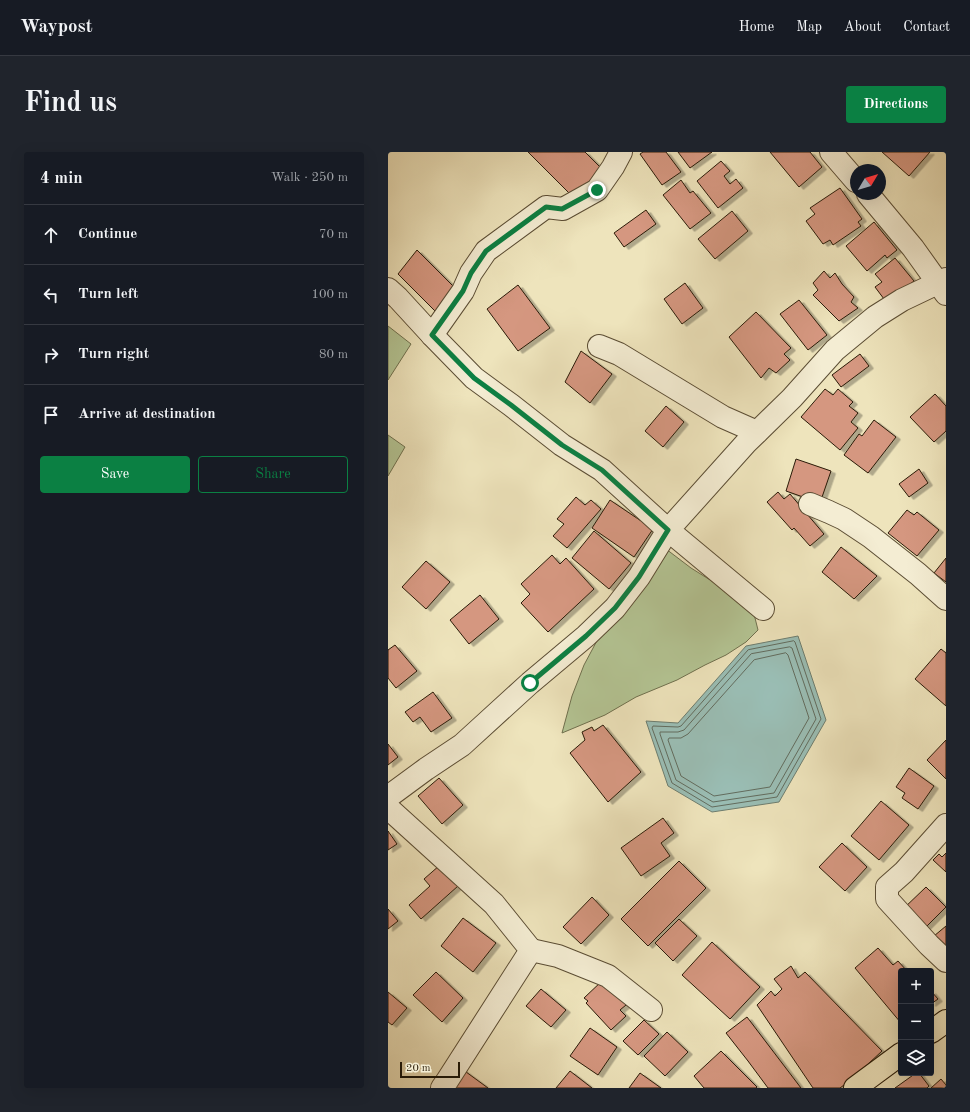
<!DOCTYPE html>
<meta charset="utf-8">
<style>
:root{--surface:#171b24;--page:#20242c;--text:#f1f3f6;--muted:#9ea1a6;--line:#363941;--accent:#0b8043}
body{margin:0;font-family:"Old Standard TT",serif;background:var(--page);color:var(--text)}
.controls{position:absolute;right:12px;bottom:12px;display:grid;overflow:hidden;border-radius:4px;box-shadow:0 4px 16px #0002}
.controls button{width:36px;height:36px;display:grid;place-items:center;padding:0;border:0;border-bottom:1px solid var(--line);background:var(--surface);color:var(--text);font:20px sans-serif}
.compass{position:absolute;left:462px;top:12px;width:36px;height:36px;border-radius:50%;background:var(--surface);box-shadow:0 4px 16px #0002;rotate:52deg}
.scale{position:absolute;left:12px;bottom:10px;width:60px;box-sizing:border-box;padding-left:4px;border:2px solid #2a1b07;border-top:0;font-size:11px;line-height:14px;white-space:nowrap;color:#2a1b07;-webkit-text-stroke:3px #f4edd3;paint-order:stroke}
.stop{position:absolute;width:12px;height:12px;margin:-9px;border:3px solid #0b8043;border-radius:50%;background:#fff}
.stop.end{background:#0b8043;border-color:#fff;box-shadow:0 1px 4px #0008}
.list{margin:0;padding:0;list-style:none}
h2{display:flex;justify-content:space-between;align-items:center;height:52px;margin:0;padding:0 16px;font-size:17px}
h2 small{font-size:13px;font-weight:400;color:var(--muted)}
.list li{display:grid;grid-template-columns:26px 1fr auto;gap:12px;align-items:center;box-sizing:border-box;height:60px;padding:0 16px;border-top:1px solid var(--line)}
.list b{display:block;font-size:15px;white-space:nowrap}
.list em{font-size:13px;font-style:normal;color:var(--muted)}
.actions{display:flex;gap:8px;padding:12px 16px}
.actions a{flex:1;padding:9px 0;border:1px solid var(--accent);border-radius:4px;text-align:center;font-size:14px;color:var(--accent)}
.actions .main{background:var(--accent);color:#fff}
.icon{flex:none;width:22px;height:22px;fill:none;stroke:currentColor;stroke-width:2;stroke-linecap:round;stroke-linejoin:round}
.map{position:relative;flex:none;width:558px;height:936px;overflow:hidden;border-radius:4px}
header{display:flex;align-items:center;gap:24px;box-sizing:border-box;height:56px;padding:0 20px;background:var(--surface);border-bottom:1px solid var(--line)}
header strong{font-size:19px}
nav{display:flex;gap:22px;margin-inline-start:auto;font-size:14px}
.intro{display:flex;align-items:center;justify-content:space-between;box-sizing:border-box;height:96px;padding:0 24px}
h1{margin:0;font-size:28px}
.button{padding:10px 18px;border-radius:4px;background:var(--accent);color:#fff;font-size:14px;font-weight:700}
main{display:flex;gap:24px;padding:0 24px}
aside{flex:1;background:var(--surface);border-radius:4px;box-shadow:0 4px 16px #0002}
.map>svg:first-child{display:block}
.green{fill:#b4c594;stroke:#6f704e}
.water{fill:#9abeb5;stroke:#6d7d6f}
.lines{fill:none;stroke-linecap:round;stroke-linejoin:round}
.shore{stroke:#626c5e;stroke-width:1}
.building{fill:#d59780;stroke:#2a1b07;filter:url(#shadow)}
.minor-casing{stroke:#5b4d34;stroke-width:24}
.major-casing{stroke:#2a1b07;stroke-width:24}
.minor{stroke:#f4edd3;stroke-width:22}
.major{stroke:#eee4bc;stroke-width:22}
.route{stroke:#0b8043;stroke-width:5}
</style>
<header>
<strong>Waypost</strong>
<nav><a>Home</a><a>Map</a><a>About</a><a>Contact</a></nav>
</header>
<div class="intro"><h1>Find us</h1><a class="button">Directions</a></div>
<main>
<aside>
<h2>4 min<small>Walk · 250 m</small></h2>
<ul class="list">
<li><svg class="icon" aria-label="ahead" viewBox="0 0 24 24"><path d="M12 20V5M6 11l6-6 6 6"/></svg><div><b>Continue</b></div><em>70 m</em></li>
<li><svg class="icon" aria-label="left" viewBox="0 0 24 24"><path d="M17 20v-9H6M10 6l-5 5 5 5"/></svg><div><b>Turn left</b></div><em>100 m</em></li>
<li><svg class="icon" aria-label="right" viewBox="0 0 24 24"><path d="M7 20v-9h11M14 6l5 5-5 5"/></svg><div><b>Turn right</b></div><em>80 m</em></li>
<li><svg class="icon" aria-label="arrive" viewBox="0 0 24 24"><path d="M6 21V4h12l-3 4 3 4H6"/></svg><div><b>Arrive at destination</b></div></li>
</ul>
<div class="actions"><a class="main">Save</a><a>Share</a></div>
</aside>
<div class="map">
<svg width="558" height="936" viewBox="0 0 558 936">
<defs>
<filter id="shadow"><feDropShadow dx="4.5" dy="2.5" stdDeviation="0" flood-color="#0004"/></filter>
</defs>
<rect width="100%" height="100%" fill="#eee4bc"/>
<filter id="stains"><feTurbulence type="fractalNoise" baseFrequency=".005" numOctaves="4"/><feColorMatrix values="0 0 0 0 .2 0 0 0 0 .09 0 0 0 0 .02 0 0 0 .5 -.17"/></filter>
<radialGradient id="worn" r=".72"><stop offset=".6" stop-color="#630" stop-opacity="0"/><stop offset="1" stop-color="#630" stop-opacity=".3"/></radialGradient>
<g class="green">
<path d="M0 174 23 192 0 228Z"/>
<path d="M0 283 17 295 0 324Z"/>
<path d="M278 397 303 416 335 436 366 462 370 478 358 490 338 503 317 513 289 528 248 545 217 563 174 581 184 544 196 513 212 483Z"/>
</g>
<path class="water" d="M410 484 438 568 391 650 324 660 280 634 258 569 290 571 358 494Z"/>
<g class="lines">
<g class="shore">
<path d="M406 489 407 490 433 567 389 645 324 655 284 631 264 576 265 574 290 575 293 574 360 498Z"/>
<path d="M402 495 404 496 428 567 386 641 325 650 288 628 272 582V580H290L296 578 363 502Z"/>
<path d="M398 501 400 503 421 566 382 635 326 644 293 624 280 588 281 586H293L300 582 366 508Z"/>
</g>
</g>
<g class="building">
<path d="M140 0H197L216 19 188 48Z"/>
<path d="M255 0H278L293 20 274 33 252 2Z"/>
<path d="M290 0H324L302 16Z"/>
<path d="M382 0H422L434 15 411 35Z"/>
<path d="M494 0H542L521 24Z"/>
<path d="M333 9 342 19 336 24 342 32 348 27 355 36 330 56 309 29Z"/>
<path d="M293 28 302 41 305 39 323 61 302 77 275 43Z"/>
<path d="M452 36 474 67 470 70 473 74 445 93 442 88 435 92 418 69 427 62 422 56Z"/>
<path d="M258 58 268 72 236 95 226 81Z"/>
<path d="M344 59 360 79 327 107 310 87Z"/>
<path d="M486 70 509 98 499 106 497 103 479 119 458 94Z"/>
<path d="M29 98 69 138 51 163 10 122Z"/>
<path d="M507 106 526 129 499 151 487 135 494 130 487 122Z"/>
<path d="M436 119 442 126 447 121 454 132 466 145 463 150 470 156 451 169 425 143 430 138 425 131Z"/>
<path d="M297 131 315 156 294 172 276 147Z"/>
<path d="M130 133 162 176 130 199 99 157Z"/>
<path d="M411 148 439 183 420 198 392 162Z"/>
<path d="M368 160 403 196 396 202 402 208 388 221 381 216 373 226 341 185Z"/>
<path d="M193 199 224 222 202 251 177 230Z"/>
<path d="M472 202 481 214 453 235 444 223Z"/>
<path d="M437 237 445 243 450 237 465 250 461 254 470 261 463 270 470 276 452 298 413 265Z"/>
<path d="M547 242 558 254V279L546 290 522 265Z"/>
<path d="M278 254 296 270 275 295 257 279Z"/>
<path d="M486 268 508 285 480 321 456 303 471 282 474 284Z"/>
<path d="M408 307 443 319 432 351 398 339Z"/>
<path d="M531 317 540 331 521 345 511 332Z"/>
<path d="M390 340 396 347 402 342 436 382 422 394 406 376 404 378 379 350Z"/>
<path d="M188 345 197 353 203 348 213 357 179 396 165 384 176 372 169 367Z"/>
<path d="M222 348 265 377 246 405 204 376Z"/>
<path d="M519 358 526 363 529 360 551 378 529 404 500 381Z"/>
<path d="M206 379 243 411 221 437 184 406Z"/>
<path d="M453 395 489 424 466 447 434 420Z"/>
<path d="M164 403 172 412 178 406 206 437 160 480 133 451 142 442 133 432Z"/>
<path d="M558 406V430L546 421Z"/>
<path d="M38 409 62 430 38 457 14 435Z"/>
<path d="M92 443 111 467 81 492 62 468Z"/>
<path d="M7 493 29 519 8 536 0 526V498Z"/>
<path d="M553 497 558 501V554L527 527Z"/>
<path d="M45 540 64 566 43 580 32 565 25 570 17 560Z"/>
<path d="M215 573 253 620 220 650 182 601 197 588 194 580 204 575 206 579Z"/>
<path d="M558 588V627L539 608Z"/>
<path d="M0 592 10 605 0 613Z"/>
<path d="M521 616 546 634 530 657 514 646 517 641 508 635Z"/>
<path d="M51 626 75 653 54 672 30 644Z"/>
<path d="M493 649 521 673 491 708 463 684Z"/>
<path d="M275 666 286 681 273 691 282 704 253 724 233 696Z"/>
<path d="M0 679 9 692 0 698Z"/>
<path d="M454 691 479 715 457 739 431 715Z"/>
<path d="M558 701V720L545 708 551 702 554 705Z"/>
<path d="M291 709 318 736 260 794 233 767Z"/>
<path d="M52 713 70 734 33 767 21 753 42 734 36 727Z"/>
<path d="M538 735 558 755 534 779 514 758Z"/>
<path d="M204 745 221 763 193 792 175 775Z"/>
<path d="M0 757 10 769 0 777Z"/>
<path d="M75 766 108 791 85 820 53 794Z"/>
<path d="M291 767 309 784 285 809 267 791Z"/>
<path d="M558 774V799L546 784Z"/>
<path d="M324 790 372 835 342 867 294 823Z"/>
<path d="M490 796 505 813 510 809 519 819H513V871L467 816Z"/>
<path d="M403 814 410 826 417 820 494 899 464 927 452 936H425L369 853 383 839 387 844 394 837 386 827Z"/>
<path d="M48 820 75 846 54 870 25 843Z"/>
<path d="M215 828 238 853 232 858 238 864 223 878 198 851 200 849 196 846Z"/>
<path d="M153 837 178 858 163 875 138 854Z"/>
<path d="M543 839 550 847 543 852Z"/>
<path d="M0 840 19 856 4 873 0 870Z"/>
<path d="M359 865 413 936H380L360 909 338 881Z"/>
<path d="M256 868 271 882 250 903 235 889Z"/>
<path d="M202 876 229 895 210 923 182 904Z"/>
<path d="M279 880 300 900 277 924 256 904Z"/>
<path d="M333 899 369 935 368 936H316L306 924Z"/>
<path d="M74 917 100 936H61Z"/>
<path d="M182 919 204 936H168Z"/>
<path d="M252 921 273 936H241Z"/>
<path d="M528 921H531L541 934 539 936H507Z"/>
<path d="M553 927 558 933V936H543Z"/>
</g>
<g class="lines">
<g class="minor-casing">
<g id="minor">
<path d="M443 0 468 29"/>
<path d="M480 42 525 96 558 142"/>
<path d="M0 137 10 146 44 183 86 226 123 253 174 293 214 318 280 378 251 425 227 456 198 484 142 531 74 593 38 617 0 645"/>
<path d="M44 183 75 139 83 121 98 99 158 55 175 57 209 38 225 15 233 0"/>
<path d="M211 194 231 202 335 265 369 280"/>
<path d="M422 352 441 360 456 367 483 385 530 422 558 447"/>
<path d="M375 457 280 378 358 291 404 246 447 198 487 165 514 148 558 127"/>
<path d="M0 656 106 752 143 798 59 929 54 936"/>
<path d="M558 673 516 720 499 735V747L541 793 558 809"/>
<path d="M143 798 170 804 220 824 263 858"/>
</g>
</g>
<g class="major-casing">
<g id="major">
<path d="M543 880 558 869"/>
<path d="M467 936 513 902"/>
</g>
</g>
<use href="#minor" class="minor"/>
<use href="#major" class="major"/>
</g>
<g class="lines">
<path class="route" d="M142 531 198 484 227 456 251 425 280 378 214 318 174 293 123 253 86 226 44 183 75 139 83 121 98 99 158 55 174 57 209 38"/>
</g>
<rect width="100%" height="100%" filter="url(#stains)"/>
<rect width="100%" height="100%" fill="url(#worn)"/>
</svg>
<div class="controls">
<button>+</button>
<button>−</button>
<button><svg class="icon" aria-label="layers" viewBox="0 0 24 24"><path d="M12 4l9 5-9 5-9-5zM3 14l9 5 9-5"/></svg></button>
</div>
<svg class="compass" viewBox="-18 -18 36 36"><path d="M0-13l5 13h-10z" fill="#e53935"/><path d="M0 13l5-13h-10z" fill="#9ea1a6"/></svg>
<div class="scale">20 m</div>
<div class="stop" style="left:142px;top:531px"></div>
<div class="stop end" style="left:209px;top:38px"></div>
</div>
</main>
